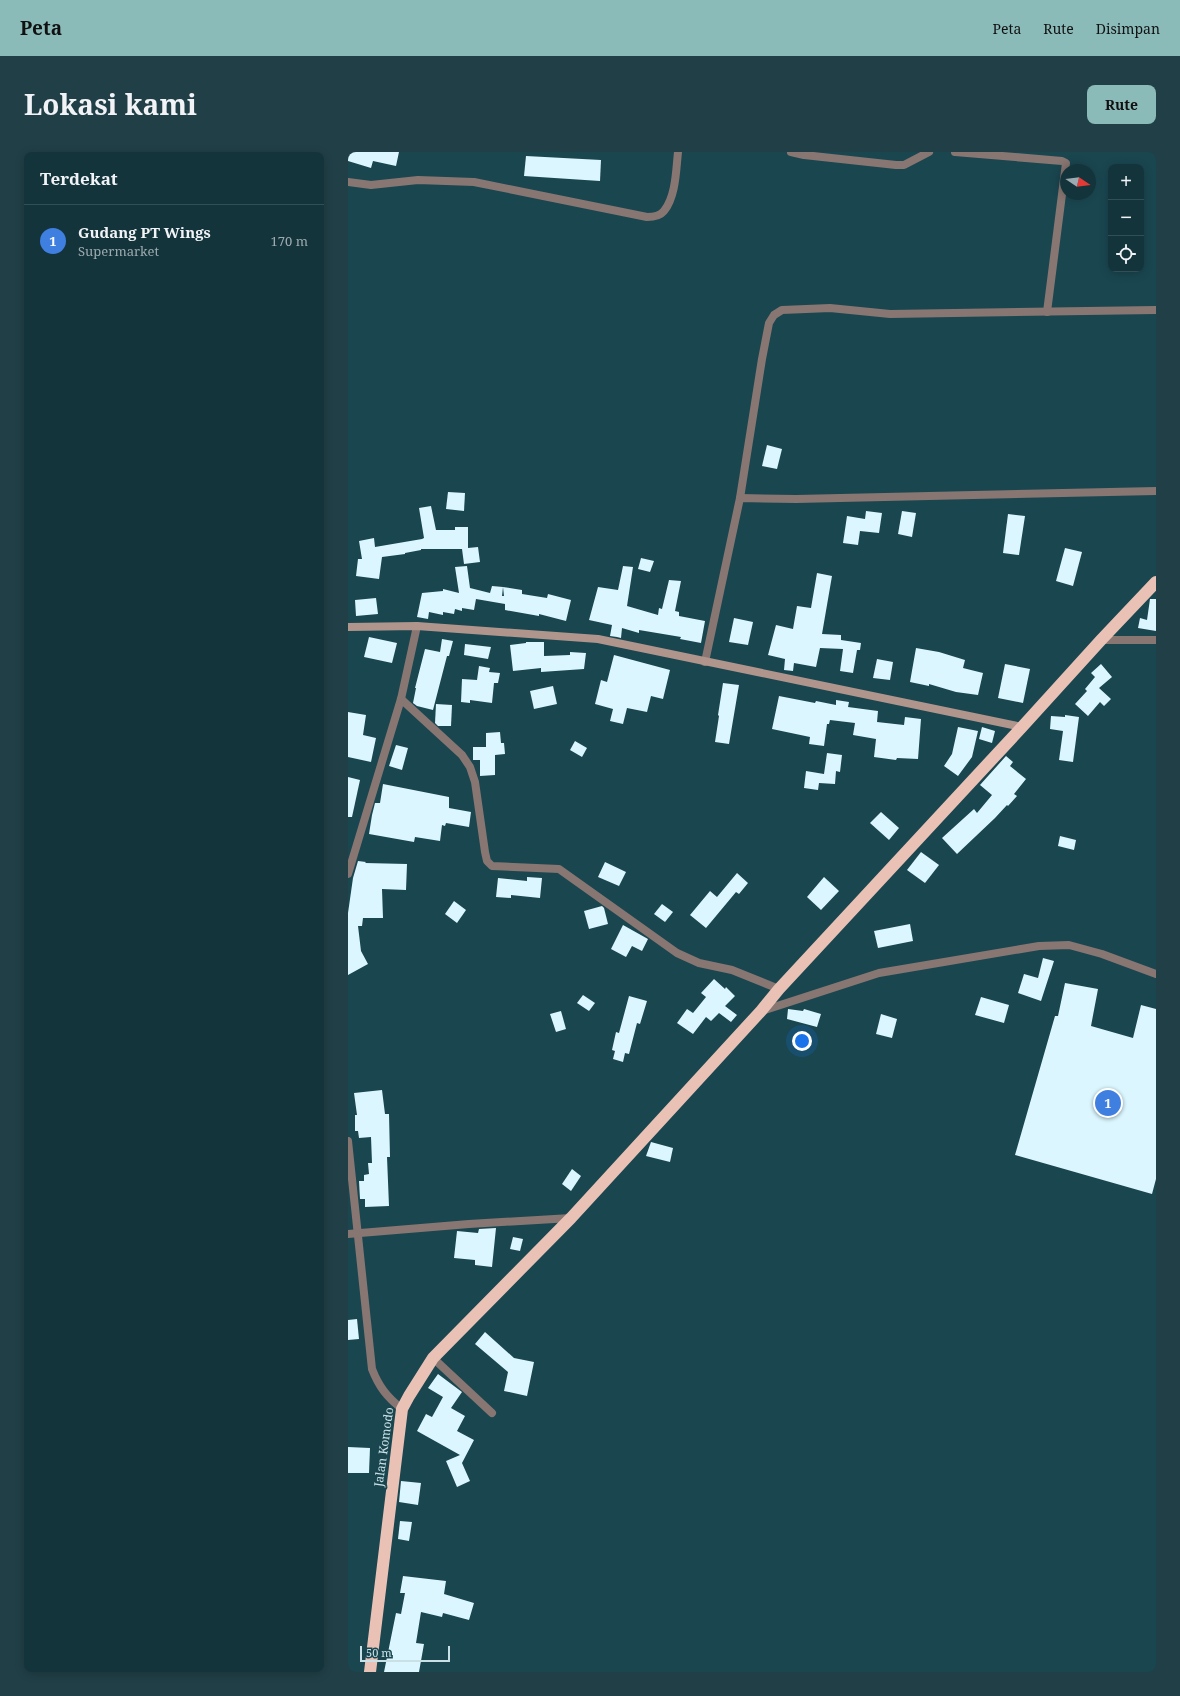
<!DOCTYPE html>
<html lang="id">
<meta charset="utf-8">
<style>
:root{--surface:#14343c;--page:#213f47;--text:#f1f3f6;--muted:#9daaaf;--line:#334f56;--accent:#8bbbb9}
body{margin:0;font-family:"Noto Serif",serif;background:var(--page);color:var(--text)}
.controls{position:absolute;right:12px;top:12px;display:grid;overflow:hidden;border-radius:8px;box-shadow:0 2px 10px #0003}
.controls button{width:36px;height:36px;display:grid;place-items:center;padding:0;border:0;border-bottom:1px solid var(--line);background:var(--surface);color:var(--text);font:20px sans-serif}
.compass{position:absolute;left:712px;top:12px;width:36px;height:36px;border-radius:50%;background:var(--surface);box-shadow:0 2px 10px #0003;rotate:103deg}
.scale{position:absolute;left:12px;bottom:10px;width:90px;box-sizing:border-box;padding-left:4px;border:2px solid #c9e0e6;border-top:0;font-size:11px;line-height:14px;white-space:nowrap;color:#c9e0e6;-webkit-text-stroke:3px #1a4650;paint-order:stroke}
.you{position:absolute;left:454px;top:889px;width:14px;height:14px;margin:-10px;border:3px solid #fff;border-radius:50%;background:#1a73e8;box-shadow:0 0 0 6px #1a73e833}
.badge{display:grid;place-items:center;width:26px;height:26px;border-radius:50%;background:var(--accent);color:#fff;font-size:13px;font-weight:700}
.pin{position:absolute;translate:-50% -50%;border:2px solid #fff;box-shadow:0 1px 4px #0006}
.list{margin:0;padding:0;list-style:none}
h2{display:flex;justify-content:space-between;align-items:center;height:52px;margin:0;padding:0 16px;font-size:17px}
h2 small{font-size:13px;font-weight:400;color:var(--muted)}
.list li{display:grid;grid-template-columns:26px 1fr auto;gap:12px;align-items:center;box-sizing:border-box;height:72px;padding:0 16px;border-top:1px solid var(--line)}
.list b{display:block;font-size:15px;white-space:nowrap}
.list p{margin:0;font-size:13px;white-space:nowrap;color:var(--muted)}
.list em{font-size:13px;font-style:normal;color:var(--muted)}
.icon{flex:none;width:22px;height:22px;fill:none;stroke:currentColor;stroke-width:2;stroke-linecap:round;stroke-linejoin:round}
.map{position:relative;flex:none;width:808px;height:1520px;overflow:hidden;border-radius:8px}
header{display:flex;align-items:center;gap:24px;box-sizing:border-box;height:56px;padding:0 20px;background:var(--accent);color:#111}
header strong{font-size:19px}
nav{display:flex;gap:22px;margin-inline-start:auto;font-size:14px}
.intro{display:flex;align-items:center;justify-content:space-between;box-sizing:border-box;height:96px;padding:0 24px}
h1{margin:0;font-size:28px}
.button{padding:10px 18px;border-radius:8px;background:var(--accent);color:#111;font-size:14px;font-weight:700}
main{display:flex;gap:24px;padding:0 24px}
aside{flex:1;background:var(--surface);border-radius:8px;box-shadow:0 2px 10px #0003}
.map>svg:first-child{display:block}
.building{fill:#dbf6fe}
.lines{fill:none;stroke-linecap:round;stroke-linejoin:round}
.street{stroke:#887672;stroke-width:8}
.secondary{stroke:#b0958d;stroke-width:8}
.highway{stroke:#eac1b5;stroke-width:12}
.labels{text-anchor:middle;stroke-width:4;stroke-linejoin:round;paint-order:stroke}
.street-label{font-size:12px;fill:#c9e0e6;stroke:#1a4650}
</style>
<header>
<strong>Peta</strong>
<nav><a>Peta</a><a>Rute</a><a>Disimpan</a></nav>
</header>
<div class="intro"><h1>Lokasi kami</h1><a class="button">Rute</a></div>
<main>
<aside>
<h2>Terdekat<small></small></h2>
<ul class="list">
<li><span class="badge" style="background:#3f7fe0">1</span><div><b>Gudang PT Wings</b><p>Supermarket</p></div><em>170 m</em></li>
</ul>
</aside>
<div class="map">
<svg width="808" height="1520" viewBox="0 0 808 1520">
<rect width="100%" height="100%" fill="#1a4650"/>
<g class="building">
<path d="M0 0H51L48 14 25 9 23 16 0 9Z"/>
<path d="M178 4 253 8 252 29 176 24Z"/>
<path d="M419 293 434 297 429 317 414 314Z"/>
<path d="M100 340 117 341 116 359 98 357Z"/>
<path d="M83 354 88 378H107V375H120V396L130 395 132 410 116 412 114 397H73V398L57 401V402L34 405 31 427 8 424 10 407H14L11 389 26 386 27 395 74 387 76 386 71 356Z"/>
<path d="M518 359 534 361 531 381 512 379 510 393 495 391 499 364 517 367Z"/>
<path d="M554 359 568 361 564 385 550 382Z"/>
<path d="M660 362 677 364 671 403 655 401Z"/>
<path d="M717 396 734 400 725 434 708 429Z"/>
<path d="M293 406 306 409 302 420 290 417Z"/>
<path d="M119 414 122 436 142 441 144 434 155 435 154 444H156L155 435 174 438V442L199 446 200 442 223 448 218 469 191 462V464L157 458V452L128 447 126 458 114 456V459L107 457 106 462 95 460V463L81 460 80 467 69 465 74 441 95 439V437L111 441 107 415Z"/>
<path d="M275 414 285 415 279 454 310 463 311 456 314 457 321 428 333 429 327 459 331 460V464L357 469 353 491 332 487 333 485 291 478V481L274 476 273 486 269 485 262 484 264 473 241 468 250 435 270 438Z"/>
<path d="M469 421 484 424 474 482 493 483V488L513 491 512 498H509L505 521 492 519 495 497 472 496 468 515 446 511 445 519 436 518 437 507 420 503 428 473 445 477 449 454 463 456Z"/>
<path d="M28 446 30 462 8 464 7 448Z"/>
<path d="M802 447H808V479L790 476 792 466 799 468Z"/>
<path d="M386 466 405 470 400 493 381 490Z"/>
<path d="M21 485 49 491 44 511 16 505Z"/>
<path d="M94 487 105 489 101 504H99L85 558 69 554 65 551 68 536H67L77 497 92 500Z"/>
<path d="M178 490H196V504L222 503V500L238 501 236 517 193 520V516L165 519 162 493 178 491Z"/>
<path d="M117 492 143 495 140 507 116 503Z"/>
<path d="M568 496 591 500 617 508 615 516 635 521 630 543 608 540 581 532V534L562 530Z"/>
<path d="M266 503 322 518 315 547 303 544 299 560 279 556 275 572 262 569 265 557 247 552 253 528 259 530Z"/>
<path d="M529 507 545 510 542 528 525 526Z"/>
<path d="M657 512 682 517 675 551 650 546Z"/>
<path d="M753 512 764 525 751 536 763 547 756 554 752 550 740 564 727 552 739 539 737 537 747 525 743 521Z"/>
<path d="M131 514 142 516 141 520 152 521 150 531H146L144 551 122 548V551L113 550 114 527 129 528Z"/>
<path d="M375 531 391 533 381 592 367 590 371 564 370 563Z"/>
<path d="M205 534 209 552 186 557 182 539Z"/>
<path d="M431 544 467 551 468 549 488 553V548L501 550 500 555 530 559 529 570 556 573 557 565 573 567 570 607 549 606 548 608 526 605 528 587 505 583 507 571 482 568 481 572H479L476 594 461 592 462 585 424 577Z"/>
<path d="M88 552 104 553 103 574H90L87 571Z"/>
<path d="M0 560 18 563 15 583 28 586 23 610 0 605Z"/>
<path d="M717 563 731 565 725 610 711 608 715 579 702 577 703 564 717 565Z"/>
<path d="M610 575 630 579 624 605 610 624 596 614 604 602Z"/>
<path d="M634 575 647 579 644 591 631 587Z"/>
<path d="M152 580 153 591H156L157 602 147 603V623L132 624V608H125V595H138V581Z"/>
<path d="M227 589 239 596 234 605 222 598Z"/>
<path d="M48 593 60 596 54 618 41 614Z"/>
<path d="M479 601 494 603 492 620 488 619 487 632 471 631 470 638 456 636 458 619 476 622Z"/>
<path d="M658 604 665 610 662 614 678 627 666 642 669 644 660 654 659 653 647 666 609 702 594 686 626 657 629 661 644 643 632 633Z"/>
<path d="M0 625 12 628 4 665H0Z"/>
<path d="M35 632 101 645V656L123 660 121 675 98 671 97 674 94 673 92 689 67 685 66 690 21 682 24 663 27 651H32Z"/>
<path d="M533 660 551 676 541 688 522 671Z"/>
<path d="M712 684 728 688 726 698 710 694Z"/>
<path d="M573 700 591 713 577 731 559 718Z"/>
<path d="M10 709 18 710 17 711 59 712 58 738 34 737 35 766H15L14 774H10L13 799 20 812 0 823V761L5 726Z"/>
<path d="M257 710 278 720 271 734 250 725Z"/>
<path d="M389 721 400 731 391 742 388 740 358 776 342 763 362 739 369 745Z"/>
<path d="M179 725 194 726 192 746 163 743V746L148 745 150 726 179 729Z"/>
<path d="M476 725 491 739 473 758 459 745Z"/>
<path d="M106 749 118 758 109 771 97 762Z"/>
<path d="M314 752 325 760 317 770 306 762Z"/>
<path d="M254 754 256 756 260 772 241 777 236 759Z"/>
<path d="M562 772 565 789 530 796 526 779Z"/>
<path d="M275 773 300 787 294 799 284 794 278 805 263 797Z"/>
<path d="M695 806 706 809 693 849 670 841 676 822 690 826Z"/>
<path d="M366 827 377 837 378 835 387 844 377 854 389 863 383 870 371 861 363 869 358 865 345 882 329 871 339 857 345 861 358 845 353 841Z"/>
<path d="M717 831 750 837 743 874 785 886 793 853 808 857V1027L804 1042 667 1003 707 864H710Z"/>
<path d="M235 843 247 851 241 859 229 851Z"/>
<path d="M281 844 299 849 292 872 289 871 281 902 277 901 275 910 265 907 267 899 264 898 268 880 271 881Z"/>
<path d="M633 845 661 853 656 871 627 863Z"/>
<path d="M440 857 455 859 456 857 473 862 469 875 439 867Z"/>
<path d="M213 859 218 877 208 880 202 862Z"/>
<path d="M533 862 549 867 544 886 528 882Z"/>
<path d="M34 938 37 962H41L42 1005H39L41 1054 17 1055V1047H12L11 1029H16V1023L21 1022 20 1011H24L23 985 11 986 10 979H7V963H9L6 941Z"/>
<path d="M303 990 325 996 322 1010 298 1004Z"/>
<path d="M224 1017 233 1024 223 1039 214 1032Z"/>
<path d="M148 1076 144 1115 127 1113V1108L106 1106 109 1079 130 1081 131 1077Z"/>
<path d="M165 1085 175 1087 172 1099 162 1097Z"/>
<path d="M9 1167 11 1187 0 1188V1168Z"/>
<path d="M137 1180 166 1206 186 1210 179 1244 156 1239 160 1220 127 1192Z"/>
<path d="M90 1222 114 1240 103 1256 117 1264 109 1279 126 1288 114 1311 122 1329 109 1335 98 1309 112 1303 69 1279 78 1262 84 1265 95 1245 80 1236Z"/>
<path d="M0 1295 22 1296 21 1321H0Z"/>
<path d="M53 1329 73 1331 70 1353 51 1350Z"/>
<path d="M52 1369 64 1370 61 1389 50 1387Z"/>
<path d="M55 1424 98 1429 96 1442 126 1451 121 1468 95 1461 94 1465 73 1460 68 1491 76 1492 71 1520H36L48 1461 53 1462 57 1441H52Z"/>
</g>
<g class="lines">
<g class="street">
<path d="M443 0 456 3 548 13H556L581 0"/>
<path d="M607 0 714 9 718 11 699 160"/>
<path d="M0 30 23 33 70 28 126 30 299 65C305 65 312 64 316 59 328 44 328 18 330 0"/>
<path d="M392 346 414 207 421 171 426 163 434 158 482 156 542 162 808 158"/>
<path d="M753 488H808"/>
<path d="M357 510 392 346 448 347 808 339"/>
<path d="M53 547 114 603 122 615 127 630 137 700 139 709 144 714 211 717 329 801 351 811 384 818 431 837"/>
<path d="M0 722 53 547 69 474"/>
<path d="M414 859 531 821 691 794 721 793 754 802 808 822"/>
<path d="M0 989 24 1217C31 1235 39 1245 54 1257"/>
<path d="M0 1082 121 1072 223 1066"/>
<path d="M85 1206 144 1261"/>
</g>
<path class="secondary" d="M0 475 69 474 250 487 674 575"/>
<path class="highway" d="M22 1520 54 1257 61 1244 85 1206 223 1066 413 859 431 837 674 575 753 488 808 430"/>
</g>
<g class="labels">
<g class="street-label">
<text transform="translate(36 1295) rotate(-82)" y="4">Jalan Komodo</text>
</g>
</g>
</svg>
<div class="controls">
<button>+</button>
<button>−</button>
<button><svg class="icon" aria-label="locate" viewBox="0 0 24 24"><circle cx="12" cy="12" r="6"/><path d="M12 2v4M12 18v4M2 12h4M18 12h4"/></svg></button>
</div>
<svg class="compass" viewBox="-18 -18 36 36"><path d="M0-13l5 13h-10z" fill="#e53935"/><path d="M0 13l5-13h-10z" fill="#9daaaf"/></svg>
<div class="scale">50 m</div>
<div class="you"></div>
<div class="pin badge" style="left:760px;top:951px;background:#3f7fe0">1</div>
</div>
</main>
